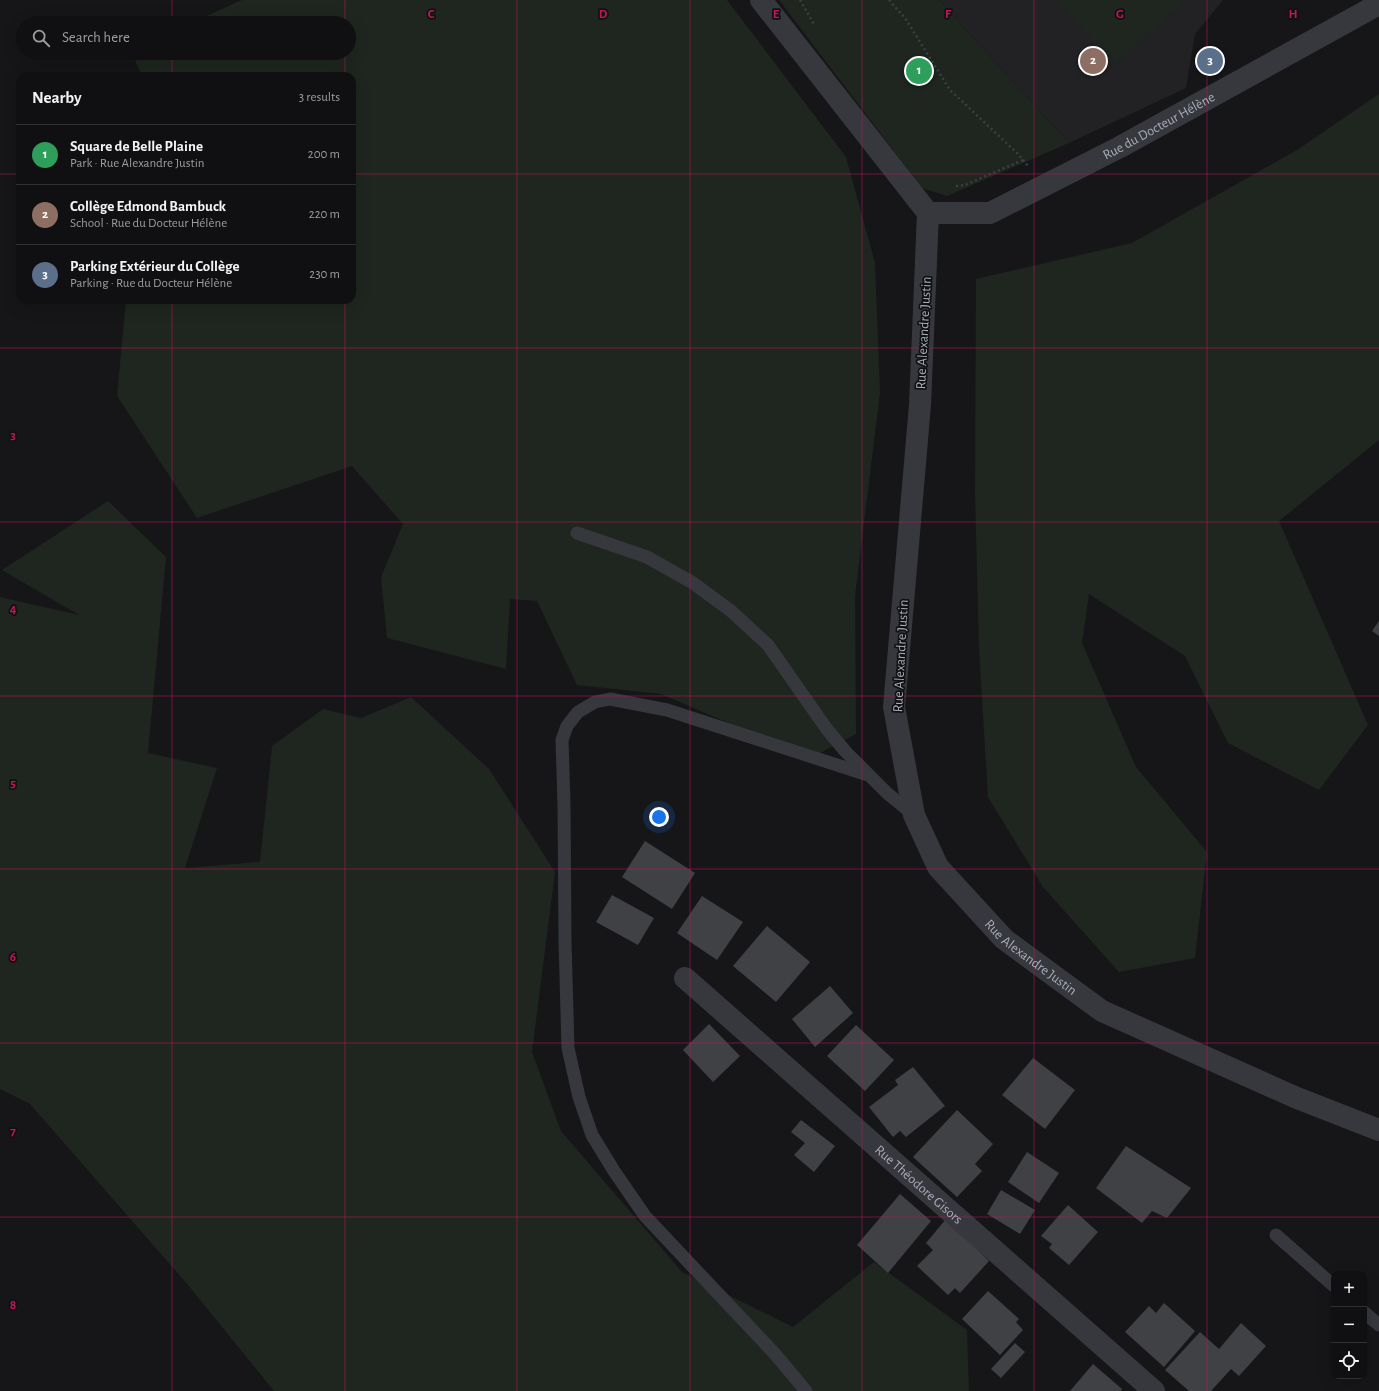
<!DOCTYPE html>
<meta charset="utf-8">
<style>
:root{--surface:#101012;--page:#19191b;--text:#f1f3f6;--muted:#9c9d9f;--line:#303032;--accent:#ea580c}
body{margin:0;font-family:"Alegreya Sans",sans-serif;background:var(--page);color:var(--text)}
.controls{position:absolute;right:12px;bottom:12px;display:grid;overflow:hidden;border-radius:8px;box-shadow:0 4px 16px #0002}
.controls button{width:36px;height:36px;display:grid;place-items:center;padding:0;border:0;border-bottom:1px solid var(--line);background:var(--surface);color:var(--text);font:20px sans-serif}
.you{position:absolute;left:659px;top:817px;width:14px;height:14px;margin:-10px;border:3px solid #fff;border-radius:50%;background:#1a73e8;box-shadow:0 0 0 6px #1a73e833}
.badge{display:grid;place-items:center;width:26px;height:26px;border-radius:50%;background:var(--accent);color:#fff;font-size:13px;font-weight:700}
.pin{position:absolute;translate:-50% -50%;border:2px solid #fff;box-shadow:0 1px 4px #0006}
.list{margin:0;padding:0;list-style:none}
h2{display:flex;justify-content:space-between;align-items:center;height:52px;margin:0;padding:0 16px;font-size:17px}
h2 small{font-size:13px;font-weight:400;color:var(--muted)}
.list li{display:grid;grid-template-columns:26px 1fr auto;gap:12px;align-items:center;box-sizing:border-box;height:60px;padding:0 16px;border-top:1px solid var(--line)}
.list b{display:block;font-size:15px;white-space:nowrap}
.list p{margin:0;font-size:13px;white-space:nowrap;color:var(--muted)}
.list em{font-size:13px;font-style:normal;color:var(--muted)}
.icon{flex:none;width:22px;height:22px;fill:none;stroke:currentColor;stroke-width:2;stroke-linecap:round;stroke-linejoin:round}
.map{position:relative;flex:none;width:1379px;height:1391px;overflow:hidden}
.search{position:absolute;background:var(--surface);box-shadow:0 4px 16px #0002;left:16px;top:16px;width:340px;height:44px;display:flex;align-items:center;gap:10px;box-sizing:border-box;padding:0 14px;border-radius:22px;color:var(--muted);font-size:15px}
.panel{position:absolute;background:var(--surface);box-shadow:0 4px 16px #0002;left:16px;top:72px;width:340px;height:232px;border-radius:12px}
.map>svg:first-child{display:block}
.built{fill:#222225}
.green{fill:#1e261f}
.building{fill:#404145}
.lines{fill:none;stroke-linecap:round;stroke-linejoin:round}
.path{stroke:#3d3f44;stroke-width:2.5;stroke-dasharray:2 3;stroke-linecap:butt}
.lane{stroke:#37383d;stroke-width:13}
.street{stroke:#37383d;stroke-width:22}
.grid{fill:none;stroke:#c2185b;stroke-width:1;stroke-opacity:0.55}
.labels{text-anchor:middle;stroke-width:3.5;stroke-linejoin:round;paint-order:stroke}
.street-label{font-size:14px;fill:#a8adb8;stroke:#111113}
.grid-label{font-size:13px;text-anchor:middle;font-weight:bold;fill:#c2185b;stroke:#111113;stroke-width:3.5;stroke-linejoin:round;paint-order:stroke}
</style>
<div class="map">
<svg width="1379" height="1391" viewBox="0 0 1379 1391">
<rect width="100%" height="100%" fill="#161618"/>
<path class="built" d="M939 0H1223L1195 34 1186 88 1069 143Z"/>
<g class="green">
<path d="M242 0H727L846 157 875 263 880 393 855 596 856 734 820 753 754 734 661 694 577 685 537 601 510 599 506 669 387 638 381 577 403 524 352 466 197 518 117 396 126 300H352V76H142L132 53H349V23H191Z"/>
<path d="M779 0H939L1069 143 947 196 922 188Z"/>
<path d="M1055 0H1186L1116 64Z"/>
<path d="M1379 94V440L1279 521 1368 725 1319 790 1228 743 1185 656 1089 594 1082 643 1136 767 1207 852 1195 958 1119 972 1043 887 988 797 979 649 975 492 976 279 1132 243 1297 150Z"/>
<path d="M108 501 166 557 148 753 217 768 185 868 260 862 272 746 323 709 361 718 411 697 489 769 555 872 532 1052 561 1131 682 1272 793 1327 874 1262 967 1330 969 1391H274L188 1285 30 1104 0 1089V597L79 615 2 570Z"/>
</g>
<g class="building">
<path d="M1379 621V636L1372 631Z"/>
<path d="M645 841 695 873 672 909 622 877Z"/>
<path d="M612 895 654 918 638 945 596 922Z"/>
<path d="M702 896 743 922 717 960 677 933Z"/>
<path d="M767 926 810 962 776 1002 733 966Z"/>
<path d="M830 986 853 1013 815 1047 792 1019Z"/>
<path d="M709 1024 740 1056 713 1082 683 1050Z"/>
<path d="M856 1025 894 1060 865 1091 827 1056Z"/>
<path d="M1033 1058 1075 1090 1045 1129 1002 1095Z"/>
<path d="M913 1067 945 1106 906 1137 900 1131 893 1137 869 1107 898 1085 895 1080Z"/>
<path d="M957 1110 993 1144 975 1164 982 1171 957 1197 913 1157Z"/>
<path d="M801 1120 835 1146 814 1172 794 1155 805 1143 791 1132Z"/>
<path d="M1126 1146 1191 1188 1167 1218 1152 1211 1142 1223 1096 1188Z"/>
<path d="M1027 1152 1059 1173 1039 1203 1008 1182Z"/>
<path d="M1001 1190 1035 1210 1020 1234 987 1214Z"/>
<path d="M900 1194 931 1221 888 1273 857 1245Z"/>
<path d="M1068 1205 1098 1232 1069 1265 1049 1248 1052 1244 1041 1236Z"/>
<path d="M946 1219 989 1261 960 1293 955 1288 948 1295 917 1266 933 1250 926 1243Z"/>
<path d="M988 1291 1019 1319 1016 1322 1023 1330 1000 1355 962 1319Z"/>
<path d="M1164 1303 1195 1331 1164 1367 1125 1332 1149 1306 1156 1313Z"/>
<path d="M1241 1323 1266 1346 1239 1376 1231 1369 1211 1391H1189L1165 1370 1200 1332 1219 1349Z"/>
<path d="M1015 1343 1025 1352 1001 1378 991 1369Z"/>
<path d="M1093 1364 1122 1389 1121 1391H1070Z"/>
</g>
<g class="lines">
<g class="path">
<path d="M800 0 815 26"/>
<path d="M889 0 905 18 950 90 1017 153 1028 166"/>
<path d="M956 186 965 185 1023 160"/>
</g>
<g class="lane">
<path d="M577 533 647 557 693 583 731 611 768 645 826 728 845 751 887 793 914 815"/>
<path d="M1276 1235 1334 1286"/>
<path d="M1364 1312 1379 1325"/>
<path d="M806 1391 775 1354 645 1216 614 1171 592 1135 579 1097 568 1048 565 941 564 804 562 740 567 726 578 712 595 702 610 699 667 710 868 775"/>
</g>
<g class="street">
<path id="s1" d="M761 0 928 213 920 405 894 707 914 815 938 867 1004 939 1102 1011 1297 1098 1379 1130"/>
<path id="s2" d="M928 213H990L1120 147 1379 4"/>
<path id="s3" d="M685 978 1154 1391"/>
</g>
</g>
<path class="grid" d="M172 0V23M345 0V23M517 0V1391M690 0V1391M862 0V1391M1034 0V1391M1207 0V1391M172 53V76M345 53V76M0 174H20M352 174H1379M172 300V1391M345 300V1391M0 348H1379M0 522H1379M0 696H1379M0 869H1379M0 1043H1379M0 1217H1379"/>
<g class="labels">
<g class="street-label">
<text dy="5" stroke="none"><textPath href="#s2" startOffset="252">Rue du Docteur Hélène</textPath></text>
<text transform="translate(923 333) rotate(-87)" y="5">Rue Alexandre Justin</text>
<text transform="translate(900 656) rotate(-87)" y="5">Rue Alexandre Justin</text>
<text dy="5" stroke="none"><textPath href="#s1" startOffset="1063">Rue Alexandre Justin</textPath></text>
<text dy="5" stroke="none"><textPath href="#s3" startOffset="312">Rue Théodore Gisors</textPath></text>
</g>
</g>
<g class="grid-label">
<text x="431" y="18">C</text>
<text x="603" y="18">D</text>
<text x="776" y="18">E</text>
<text x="948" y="18">F</text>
<text x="1120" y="18">G</text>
<text x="1293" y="18">H</text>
<text x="13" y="439">3</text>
<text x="13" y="613">4</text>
<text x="13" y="787">5</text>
<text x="13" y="961">6</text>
<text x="13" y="1135">7</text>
<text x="13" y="1309">8</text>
</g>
</svg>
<div class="controls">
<button>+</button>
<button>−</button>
<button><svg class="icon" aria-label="locate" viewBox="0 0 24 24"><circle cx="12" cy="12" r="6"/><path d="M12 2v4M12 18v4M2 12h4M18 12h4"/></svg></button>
</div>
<div class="you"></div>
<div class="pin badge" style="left:919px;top:71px;background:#2e9e5b">1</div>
<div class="pin badge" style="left:1093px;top:61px;background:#8d6e63">2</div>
<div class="pin badge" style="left:1210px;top:61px;background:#5c6f8a">3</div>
<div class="search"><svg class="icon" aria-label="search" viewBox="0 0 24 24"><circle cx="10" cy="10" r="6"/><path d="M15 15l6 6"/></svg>Search here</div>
<section class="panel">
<h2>Nearby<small>3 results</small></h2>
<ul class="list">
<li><span class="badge" style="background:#2e9e5b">1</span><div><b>Square de Belle Plaine</b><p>Park · Rue Alexandre Justin</p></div><em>200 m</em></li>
<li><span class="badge" style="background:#8d6e63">2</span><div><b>Collège Edmond Bambuck</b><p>School · Rue du Docteur Hélène</p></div><em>220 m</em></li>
<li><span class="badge" style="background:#5c6f8a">3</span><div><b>Parking Extérieur du Collège</b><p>Parking · Rue du Docteur Hélène</p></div><em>230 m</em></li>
</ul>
</section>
</div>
